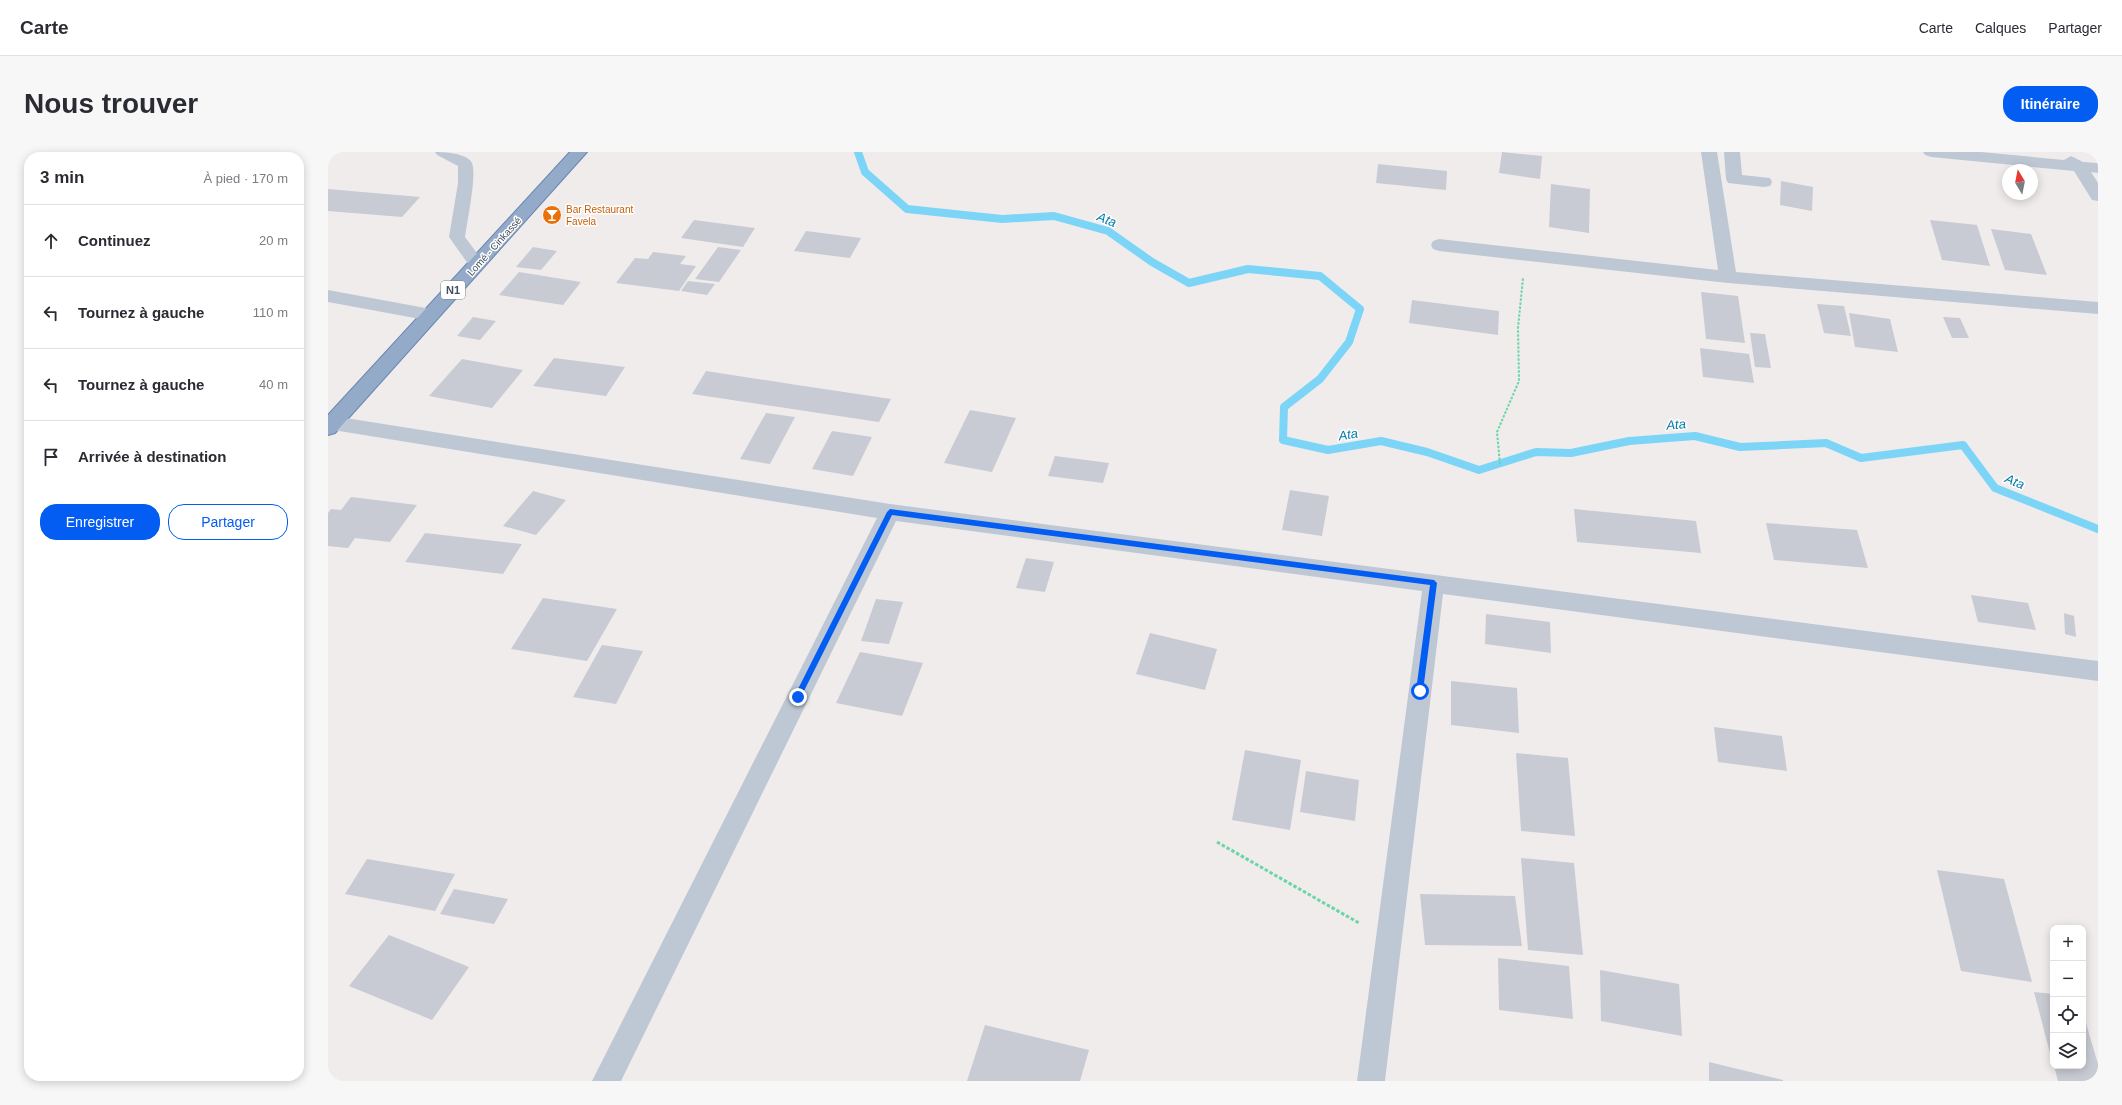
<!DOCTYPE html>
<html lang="fr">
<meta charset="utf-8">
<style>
:root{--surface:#fff;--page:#f7f7f7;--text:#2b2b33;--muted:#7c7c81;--line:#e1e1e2;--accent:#035df3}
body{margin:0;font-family:Helvetica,sans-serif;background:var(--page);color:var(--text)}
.controls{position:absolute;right:12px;bottom:12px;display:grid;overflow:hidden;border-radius:8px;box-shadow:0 2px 10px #0003}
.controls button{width:36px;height:36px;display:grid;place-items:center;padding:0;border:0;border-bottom:1px solid var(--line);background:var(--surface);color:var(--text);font:20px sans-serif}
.compass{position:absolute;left:1674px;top:12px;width:36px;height:36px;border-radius:50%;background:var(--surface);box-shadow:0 2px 10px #0003;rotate:350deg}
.stop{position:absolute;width:12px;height:12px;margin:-9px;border:3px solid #035df3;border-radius:50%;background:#fff}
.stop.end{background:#035df3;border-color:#fff;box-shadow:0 1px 4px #0008}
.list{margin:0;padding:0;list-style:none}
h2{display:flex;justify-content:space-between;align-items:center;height:52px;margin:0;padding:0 16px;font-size:17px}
h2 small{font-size:13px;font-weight:400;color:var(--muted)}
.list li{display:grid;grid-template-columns:26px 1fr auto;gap:12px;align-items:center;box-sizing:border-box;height:72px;padding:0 16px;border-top:1px solid var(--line)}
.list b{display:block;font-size:15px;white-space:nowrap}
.list em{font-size:13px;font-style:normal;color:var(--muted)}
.actions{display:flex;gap:8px;padding:12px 16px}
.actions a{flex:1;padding:9px 0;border:1px solid var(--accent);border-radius:16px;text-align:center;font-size:14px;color:var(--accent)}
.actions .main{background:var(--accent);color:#fff}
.icon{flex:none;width:22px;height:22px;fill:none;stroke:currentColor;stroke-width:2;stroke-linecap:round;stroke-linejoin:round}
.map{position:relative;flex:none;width:1770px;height:929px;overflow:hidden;border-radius:16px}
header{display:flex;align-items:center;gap:24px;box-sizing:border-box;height:56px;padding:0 20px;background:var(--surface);border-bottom:1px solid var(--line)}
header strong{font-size:19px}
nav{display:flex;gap:22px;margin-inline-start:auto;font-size:14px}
.intro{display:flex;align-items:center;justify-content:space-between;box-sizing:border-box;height:96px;padding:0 24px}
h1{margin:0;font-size:28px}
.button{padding:10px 18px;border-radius:16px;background:var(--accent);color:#fff;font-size:14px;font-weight:700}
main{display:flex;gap:24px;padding:0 24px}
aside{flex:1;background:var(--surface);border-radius:16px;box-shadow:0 2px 10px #0003}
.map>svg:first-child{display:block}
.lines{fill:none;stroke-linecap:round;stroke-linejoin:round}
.stream{stroke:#7cd5f6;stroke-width:8}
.building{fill:#c8cbd3}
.trunk-casing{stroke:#6986ae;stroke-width:2}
.path-far1{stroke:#69d6a7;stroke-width:2;stroke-dasharray:2.5 1.5;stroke-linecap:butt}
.path{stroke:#69d6a7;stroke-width:3;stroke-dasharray:3.5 2;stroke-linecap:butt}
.service{fill:#bec8d4;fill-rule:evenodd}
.minor{fill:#bec8d4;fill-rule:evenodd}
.trunk{fill:#94aac9;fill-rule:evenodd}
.route{fill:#035df3}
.labels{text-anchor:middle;stroke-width:3;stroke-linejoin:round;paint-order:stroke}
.far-food-label{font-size:10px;fill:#c56008;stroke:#fff;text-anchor:start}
.far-street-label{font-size:10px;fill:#434f5c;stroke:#fff}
.shield{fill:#fff;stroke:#7b848d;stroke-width:1}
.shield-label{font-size:11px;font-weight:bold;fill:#434f5c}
.water-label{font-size:13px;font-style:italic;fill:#017baa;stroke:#fff}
</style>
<header>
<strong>Carte</strong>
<nav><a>Carte</a><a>Calques</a><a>Partager</a></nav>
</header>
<div class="intro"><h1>Nous trouver</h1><a class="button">Itinéraire</a></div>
<main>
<aside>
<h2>3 min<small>À pied · 170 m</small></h2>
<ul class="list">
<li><svg class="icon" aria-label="ahead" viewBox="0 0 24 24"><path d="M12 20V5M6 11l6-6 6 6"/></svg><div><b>Continuez</b></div><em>20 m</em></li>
<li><svg class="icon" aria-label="left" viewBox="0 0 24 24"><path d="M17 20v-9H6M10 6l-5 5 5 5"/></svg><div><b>Tournez à gauche</b></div><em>110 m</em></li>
<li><svg class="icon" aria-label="left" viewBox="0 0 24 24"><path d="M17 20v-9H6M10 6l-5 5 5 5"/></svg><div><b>Tournez à gauche</b></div><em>40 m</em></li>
<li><svg class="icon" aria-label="arrive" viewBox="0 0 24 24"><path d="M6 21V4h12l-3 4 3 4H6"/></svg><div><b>Arrivée à destination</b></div></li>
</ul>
<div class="actions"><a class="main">Enregistrer</a><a>Partager</a></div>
</aside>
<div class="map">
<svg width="1770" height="929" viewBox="0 0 1770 929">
<rect width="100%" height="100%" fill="#f0ecec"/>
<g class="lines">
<path class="stream" d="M530 0 537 20 579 57 674 67 726 64 780 79 824 110 861 131 920 117 992 124 1032 157 1021 190 992 227 956 255 955 288 1000 298 1053 289 1099 300 1151 318 1208 300 1243 301 1301 289 1367 284 1412 295 1498 291 1533 306 1635 293 1667 336 1770 377"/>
</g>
<g class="building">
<path d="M1174 0 1214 4 1212 27 1171 21Z"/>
<path d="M1050 12 1119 19 1118 38 1048 31Z"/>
<path d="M1453 29 1485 35 1484 59 1452 53Z"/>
<path d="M1223 32 1262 37 1261 81 1221 75Z"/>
<path d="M0 37 92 45 74 65 0 59Z"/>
<path d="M366 68 427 76 415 95 353 86Z"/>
<path d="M1602 68 1649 73 1662 114 1614 108Z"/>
<path d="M1663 77 1703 82 1719 123 1677 118Z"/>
<path d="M478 79 533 86 522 106 466 99Z"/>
<path d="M205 95 229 99 213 118 188 115Z"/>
<path d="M390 95 413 98 391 130 367 127Z"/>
<path d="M325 100 358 104 352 112 368 114 351 139 288 131 307 106 320 107Z"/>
<path d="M191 120 253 130 235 153 171 143Z"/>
<path d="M360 129 387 132 379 143 353 139Z"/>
<path d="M1373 140 1410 144 1417 191 1378 187Z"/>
<path d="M1084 148 1171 159 1170 183 1081 171Z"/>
<path d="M1489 152 1516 154 1523 184 1496 181Z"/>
<path d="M1521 161 1562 167 1570 200 1527 195Z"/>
<path d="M145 165 168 169 152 188 129 184Z"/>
<path d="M1615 165 1632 166 1641 186H1624Z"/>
<path d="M1422 181 1437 182 1443 216 1427 215Z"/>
<path d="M1372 196 1421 202 1426 231 1375 225Z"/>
<path d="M226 206 297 215 278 244 205 234Z"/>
<path d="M134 207 195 218 164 256 101 244Z"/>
<path d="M378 219 469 233 563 247 551 270 364 242Z"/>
<path d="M642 258 688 266 664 320 616 311Z"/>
<path d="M438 261 467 265 442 312 412 307Z"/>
<path d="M504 279 544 285 525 324 484 317Z"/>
<path d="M727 304 781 311 775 331 720 324Z"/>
<path d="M962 338 1001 344 994 384 954 378Z"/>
<path d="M205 339 238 348 208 383 175 374Z"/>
<path d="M23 345 89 353 62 390 27 386 20 396 0 394V361L3 357 13 358Z"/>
<path d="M1246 357 1368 369 1373 401 1249 390Z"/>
<path d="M1438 371 1529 378 1540 416 1446 408Z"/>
<path d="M97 381 194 392 175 422 77 410Z"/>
<path d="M698 406 726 410 717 440 688 436Z"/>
<path d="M1643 443 1700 451 1708 478 1650 470Z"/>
<path d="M215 446 289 457 259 509 183 497Z"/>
<path d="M548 447 575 450 561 492 533 489Z"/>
<path d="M1736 461 1746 464 1748 485 1737 482Z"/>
<path d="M1158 462 1222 470 1223 501 1157 492Z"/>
<path d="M822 481 889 497 877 538 808 522Z"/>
<path d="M274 493 315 499 288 552 245 545Z"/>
<path d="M532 500 595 511 574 564 508 551Z"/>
<path d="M1123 529 1189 536 1191 581 1123 573Z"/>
<path d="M1386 575 1454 584 1459 619 1390 610Z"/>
<path d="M917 598 973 608 962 678 904 668Z"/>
<path d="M1188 601 1240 606 1247 684 1193 679Z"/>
<path d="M978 619 1031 628 1027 669 972 660Z"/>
<path d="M1193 706 1246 711 1255 803 1200 798Z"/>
<path d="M39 707 127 722 107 759 17 742Z"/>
<path d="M1609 718 1676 727 1704 830 1633 819Z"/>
<path d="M126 737 180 747 166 772 112 762Z"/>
<path d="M1092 742 1187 744 1194 794 1097 793Z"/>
<path d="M61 783 141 815 104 868 21 834Z"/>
<path d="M1170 806 1241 814 1245 867 1171 858Z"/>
<path d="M1272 818 1351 832 1354 884 1273 869Z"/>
<path d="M1706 840 1725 842V909H1724Z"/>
<path d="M1755 861 1770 912V929H1730L1726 914H1755Z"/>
<path d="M657 873 761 898 752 929H639Z"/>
<path d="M1381 910 1455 928V929H1381Z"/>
</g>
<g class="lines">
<g class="trunk-casing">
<path id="trunk" d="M242 0H259L7 281 0 283V263Z"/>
</g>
<path class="path-far1" d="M1172 312 1169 280 1191 229 1190 176 1195 126"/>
<path class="path" d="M889 690 1031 771"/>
<path class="service" d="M107 0C116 0 139 1 144 11 149 23 139 70 137 85L157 112 155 116 149 117 143 116 121 85 130 31V14L109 3Z"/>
<g class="minor">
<path d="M1373 0H1389L1408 120 1770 150V162L1400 131 1111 99 1105 97 1103 93 1105 89 1111 87 1390 118Z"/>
<path d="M1396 0H1412L1414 23 1442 26 1444 30 1442 34 1436 35 1400 31 1398 27Z"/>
<path d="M1595 0H1653L1736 8 1743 4 1755 10 1770 11V21L1763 20 1770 31V49L1764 48 1746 19 1603 5 1597 3Z"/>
<path d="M0 138 103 157 109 159 112 163 109 167 103 169 0 150Z"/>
<path d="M5 264 562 352 1770 509V529L1115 442 1057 929H1029L1094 439 568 369 293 929H264L549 366 5 278 0 277V265Z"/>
</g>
<use href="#trunk" class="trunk"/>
</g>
<path class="route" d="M562 357 1106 428 1109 431 1095 539 1092 542 1088 539 1102 433 564 363 472 547H467V543L559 360Z"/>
<defs>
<g id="bar-disc" transform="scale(1)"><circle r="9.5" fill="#e8710a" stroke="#fff"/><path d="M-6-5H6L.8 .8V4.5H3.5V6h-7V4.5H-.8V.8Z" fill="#fff"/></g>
</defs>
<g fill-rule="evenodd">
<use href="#bar-disc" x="224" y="63"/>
</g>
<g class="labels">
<g class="far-food-label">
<text x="238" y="61">Bar Restaurant<tspan x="238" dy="12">Favela</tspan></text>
</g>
<g class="far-street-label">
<text transform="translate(166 94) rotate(-48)" y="4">Lomé - Cinkassé</text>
</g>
<rect class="shield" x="113" y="129" width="24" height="18" rx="3"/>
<g class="shield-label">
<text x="125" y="142">N1</text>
</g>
<g class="water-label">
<text transform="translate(779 67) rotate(22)" y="5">Ata</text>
<text transform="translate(1348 272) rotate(-5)" y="5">Ata</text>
<text transform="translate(1020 282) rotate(-9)" y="5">Ata</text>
<text transform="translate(1687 329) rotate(23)" y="5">Ata</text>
</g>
</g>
</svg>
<div class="controls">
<button>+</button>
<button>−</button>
<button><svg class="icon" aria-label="locate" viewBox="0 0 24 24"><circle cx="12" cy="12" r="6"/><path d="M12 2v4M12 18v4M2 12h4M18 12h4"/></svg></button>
<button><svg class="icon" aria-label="layers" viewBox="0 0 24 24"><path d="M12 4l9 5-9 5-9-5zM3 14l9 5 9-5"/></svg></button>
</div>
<svg class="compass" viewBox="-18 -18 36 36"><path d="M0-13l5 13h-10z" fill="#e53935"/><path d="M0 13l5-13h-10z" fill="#7c7c81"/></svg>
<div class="stop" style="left:1092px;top:539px"></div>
<div class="stop end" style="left:470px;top:545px"></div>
</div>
</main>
